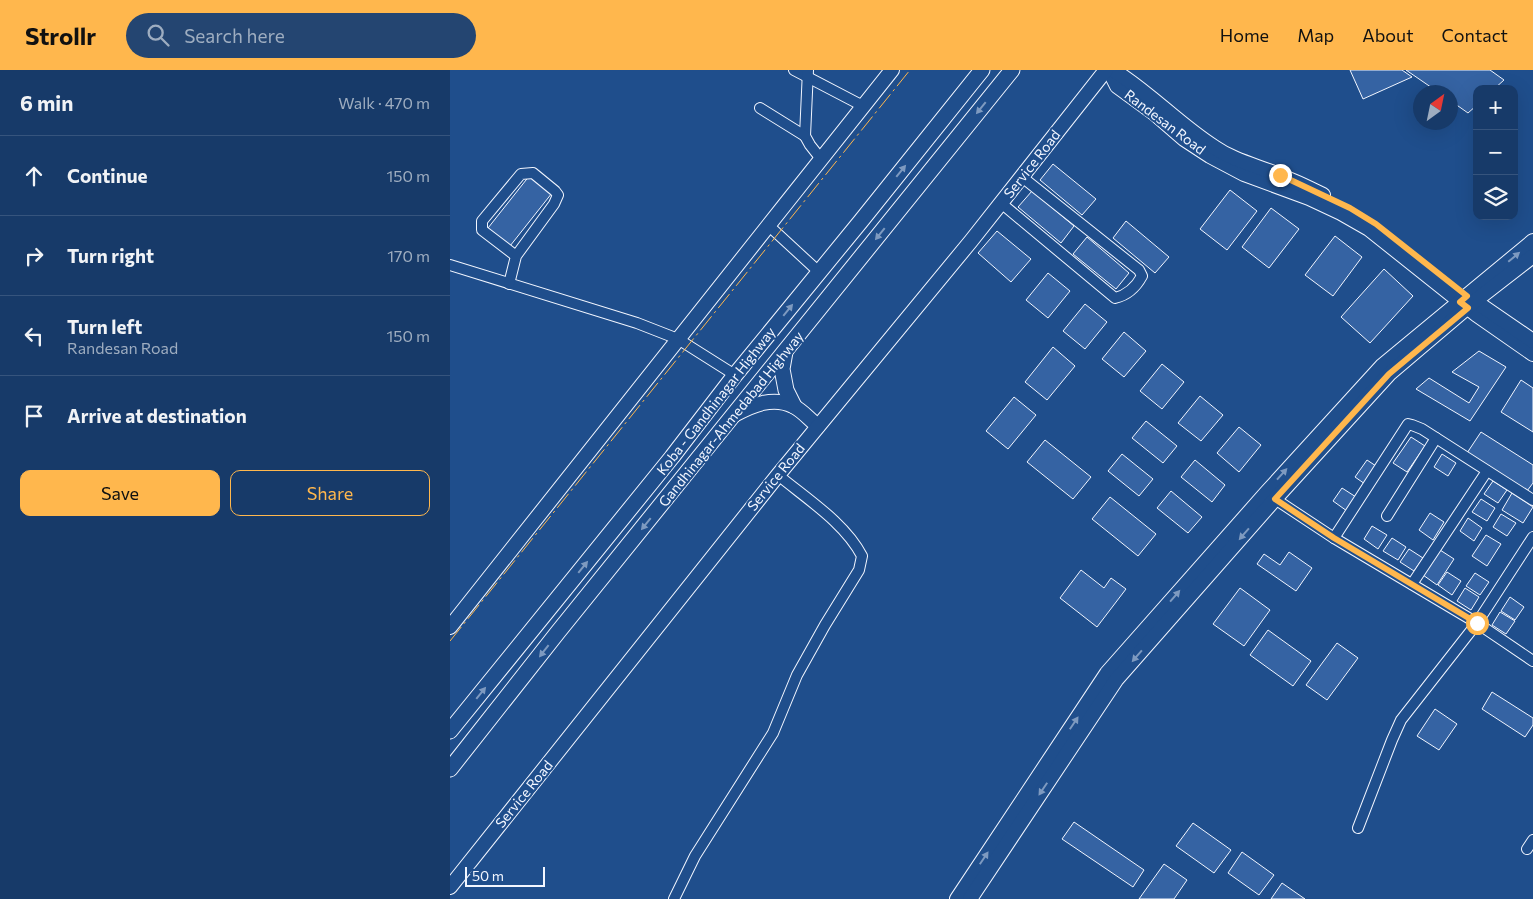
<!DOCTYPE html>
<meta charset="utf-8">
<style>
:root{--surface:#173a69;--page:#244571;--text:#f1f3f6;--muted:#9eadc0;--line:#36547d;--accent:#ffb74d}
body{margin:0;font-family:Commissioner,sans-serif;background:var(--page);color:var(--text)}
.controls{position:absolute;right:15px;top:15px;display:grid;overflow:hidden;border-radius:10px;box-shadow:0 5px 20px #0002}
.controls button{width:45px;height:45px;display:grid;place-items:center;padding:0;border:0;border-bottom:1px solid var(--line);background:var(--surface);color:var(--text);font:25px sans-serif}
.compass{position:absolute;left:963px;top:15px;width:45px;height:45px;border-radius:50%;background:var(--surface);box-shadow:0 5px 20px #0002;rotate:33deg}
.scale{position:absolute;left:15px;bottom:12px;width:80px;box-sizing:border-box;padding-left:5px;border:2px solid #f2f6ff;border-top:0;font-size:14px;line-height:18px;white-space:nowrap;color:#f2f6ff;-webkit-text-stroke:4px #1f4e8c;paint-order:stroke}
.stop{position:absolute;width:15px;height:15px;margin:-11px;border:4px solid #ffb74d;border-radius:50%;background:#fff}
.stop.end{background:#ffb74d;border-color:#fff;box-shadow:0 1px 5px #0008}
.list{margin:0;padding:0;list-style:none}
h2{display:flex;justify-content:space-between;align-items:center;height:65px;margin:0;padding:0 20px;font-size:21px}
h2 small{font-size:16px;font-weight:400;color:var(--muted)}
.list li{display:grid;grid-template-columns:32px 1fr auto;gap:15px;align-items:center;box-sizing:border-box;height:80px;padding:0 20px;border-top:1px solid var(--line)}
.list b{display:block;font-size:19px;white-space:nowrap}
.list p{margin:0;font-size:16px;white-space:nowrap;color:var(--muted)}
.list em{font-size:16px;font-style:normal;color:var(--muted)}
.actions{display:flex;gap:10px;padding:15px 20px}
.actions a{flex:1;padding:11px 0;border:1px solid var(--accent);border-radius:10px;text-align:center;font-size:18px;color:var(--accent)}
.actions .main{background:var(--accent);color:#111}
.icon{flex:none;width:28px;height:28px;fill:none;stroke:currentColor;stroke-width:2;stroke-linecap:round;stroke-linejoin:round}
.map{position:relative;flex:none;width:1083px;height:829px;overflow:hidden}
header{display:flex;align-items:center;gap:30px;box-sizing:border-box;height:70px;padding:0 25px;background:var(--accent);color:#111}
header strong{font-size:24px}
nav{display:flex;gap:28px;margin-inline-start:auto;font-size:18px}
.search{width:350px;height:45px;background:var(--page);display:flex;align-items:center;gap:12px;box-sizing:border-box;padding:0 18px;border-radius:28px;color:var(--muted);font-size:19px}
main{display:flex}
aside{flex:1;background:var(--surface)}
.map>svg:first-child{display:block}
.building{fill:#3563a3;stroke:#f2f6ff}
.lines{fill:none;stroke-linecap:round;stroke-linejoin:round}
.street-casing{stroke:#f2f6ff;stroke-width:12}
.secondary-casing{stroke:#f2f6ff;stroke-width:16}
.primary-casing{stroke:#f2f6ff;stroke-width:17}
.street{stroke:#1f4e8c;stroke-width:10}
.secondary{stroke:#1f4e8c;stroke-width:14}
.primary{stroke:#1f4e8c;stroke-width:15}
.power{stroke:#ffb74d;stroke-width:1;stroke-dasharray:18 4 2.5 4;stroke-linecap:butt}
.oneway{fill:#7e9ac0}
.route{stroke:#ffb74d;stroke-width:6}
.labels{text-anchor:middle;stroke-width:4;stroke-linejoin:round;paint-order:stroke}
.street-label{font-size:14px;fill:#f2f6ff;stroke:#1f4e8c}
</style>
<header>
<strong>Strollr</strong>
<div class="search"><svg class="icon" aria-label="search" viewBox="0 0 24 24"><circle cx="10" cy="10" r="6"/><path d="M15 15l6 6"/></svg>Search here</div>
<nav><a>Home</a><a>Map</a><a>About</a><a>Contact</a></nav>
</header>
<main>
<aside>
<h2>6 min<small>Walk · 470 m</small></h2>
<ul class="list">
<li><svg class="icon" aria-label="ahead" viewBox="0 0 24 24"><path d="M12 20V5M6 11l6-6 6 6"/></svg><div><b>Continue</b></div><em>150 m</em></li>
<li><svg class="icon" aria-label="right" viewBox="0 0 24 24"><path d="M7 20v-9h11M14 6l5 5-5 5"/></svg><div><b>Turn right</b></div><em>170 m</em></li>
<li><svg class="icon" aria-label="left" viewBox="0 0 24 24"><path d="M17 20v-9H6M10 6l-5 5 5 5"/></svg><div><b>Turn left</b><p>Randesan Road</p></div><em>150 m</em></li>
<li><svg class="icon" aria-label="arrive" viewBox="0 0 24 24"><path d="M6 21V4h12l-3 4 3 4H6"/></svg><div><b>Arrive at destination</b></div></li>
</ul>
<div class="actions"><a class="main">Save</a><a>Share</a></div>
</aside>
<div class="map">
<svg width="1083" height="829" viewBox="0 0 1083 829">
<rect width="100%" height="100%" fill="#1f4e8c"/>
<g class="building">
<path d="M900 0H952L962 7 913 29Z"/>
<path d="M956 0H1040L1054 10 1044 19H1027V35L1018 43 1001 31V22H988Z"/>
<path d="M603 94 646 129 632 145 590 110Z"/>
<path d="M80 105 102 123 60 176 38 158Z"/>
<path d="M780 120 807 141 777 180 750 159Z"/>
<path d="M582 121 624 156 611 173 568 137Z"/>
<path d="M821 138 849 159 819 198 792 177Z"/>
<path d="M676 151 719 187 705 203 663 168Z"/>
<path d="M547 161 581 189 561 212 528 183Z"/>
<path d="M885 166 912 187 883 226 855 205Z"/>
<path d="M637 167 679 203 666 219 623 184Z"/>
<path d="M934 199 963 226 920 273 891 247Z"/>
<path d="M598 203 620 221 598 248 576 230Z"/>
<path d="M635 234 657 252 635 279 613 261Z"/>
<path d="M674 262 696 281 674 307 652 289Z"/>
<path d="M603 277 625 296 597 330 575 312Z"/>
<path d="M1029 281 1056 297 1020 351 966 319 979 308 1019 333 1029 317 1002 302Z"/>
<path d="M712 294 734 312 712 339 690 321Z"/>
<path d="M1071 310 1083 318V362L1051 342Z"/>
<path d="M750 326 773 345 751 371 728 353Z"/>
<path d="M564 327 586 345 558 379 536 361Z"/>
<path d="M696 351 727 376 713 393 682 368Z"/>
<path d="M789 357 811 375 789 402 767 383Z"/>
<path d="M1031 362 1083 395V413L1077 421 1017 383Z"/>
<path d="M961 367 975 376 957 402 943 393Z"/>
<path d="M595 370 641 407 623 429 577 392Z"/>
<path d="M672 384 703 409 689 426 658 401Z"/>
<path d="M992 384 1006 393 998 406 984 397Z"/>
<path d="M745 390 775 415 762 432 731 407Z"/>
<path d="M917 390 926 396 915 414 905 407Z"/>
<path d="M1043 411 1057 420 1048 433 1034 424Z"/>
<path d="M892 418 906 427 897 441 883 431Z"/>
<path d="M721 421 752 447 738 463 707 438Z"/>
<path d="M1062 423 1083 437 1073 453 1052 440Z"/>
<path d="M660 427 706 464 688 486 642 449Z"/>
<path d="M1031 429 1045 438 1037 451 1022 442Z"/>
<path d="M980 443 994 452 983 470 969 460Z"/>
<path d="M1051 444 1066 453 1057 466 1043 457Z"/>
<path d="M1018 448 1032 458 1024 471 1010 461Z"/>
<path d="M922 456 937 465 928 479 914 469Z"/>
<path d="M1036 465 1051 474 1037 496 1022 486Z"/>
<path d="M942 468 956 477 948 490 933 481Z"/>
<path d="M959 479 973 488 964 501 950 492Z"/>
<path d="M990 480 1004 489 987 515 973 505Z"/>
<path d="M839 482 862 498 846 521 807 494 814 484 830 495Z"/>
<path d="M631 500 654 518 661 508 676 519 647 557 610 528Z"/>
<path d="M997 502 1011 511 1002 525 988 515Z"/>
<path d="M1025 503 1039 512 1030 525 1016 516Z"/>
<path d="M790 518 820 540 794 576 763 554Z"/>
<path d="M1015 518 1029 527 1021 540 1007 531Z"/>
<path d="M1060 527 1074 537 1065 550 1051 541Z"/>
<path d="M1050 542 1065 551 1056 564 1042 555Z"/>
<path d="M818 560 861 591 843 616 800 585Z"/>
<path d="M887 573 908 588 877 630 856 615Z"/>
<path d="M1042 622 1083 648V655L1075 667 1032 639Z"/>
<path d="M985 639 1007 654 989 680 967 666Z"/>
<path d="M624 752 694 800 683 817 612 769Z"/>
<path d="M743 753 781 780 764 803 726 776Z"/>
<path d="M792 782 824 805 809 825 778 803Z"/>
<path d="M714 794 737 810 724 829H689Z"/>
<path d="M832 813 855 829H821Z"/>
</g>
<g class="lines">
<g class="street-casing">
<g id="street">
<path d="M344 0 413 36"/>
<path d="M358 0 355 66 360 75 371 89"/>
<path d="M310 38 355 66"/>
<path d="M551 133 665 228C678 225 686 217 692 206L689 200 572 107"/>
<path d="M318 155 369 202"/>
<path d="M0 195 187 253 228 269 285 305"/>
<path d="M59 214 66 186 104 134 108 125 105 121 83 103 71 104 32 151V160L66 186"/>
<path d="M825 429 884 468 1027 553 1083 467"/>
<path d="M937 446 986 368"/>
<path d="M884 468 958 354 962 355 972 359 1083 430"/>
<path d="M962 514 1037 401"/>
<path d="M908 758 942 670 951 650 1027 553 1083 591"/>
<path d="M1077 779 1083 770"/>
<path d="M224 829 245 786 323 663 347 605 375 555 409 500 412 486C395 453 357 429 328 405"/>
</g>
</g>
<g class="secondary-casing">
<g id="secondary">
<path d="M659 0 667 16 704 43 734 69 760 86 794 104 859 128 891 143 919 159 1027 245 1083 284"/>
<path d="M663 0C699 22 728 54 764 77 784 91 808 96 831 106 845 111 859 118 873 125"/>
<path d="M1019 227 1083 271"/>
<path d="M284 345C302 335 323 326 343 336 352 340 360 350 368 356"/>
<path d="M0 557C149 372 294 185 442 0"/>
<path d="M0 817 328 405 521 171 656 0"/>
<path d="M507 829 657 603 817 422 932 296 1083 171"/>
<path d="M520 829 666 610 825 429 939 304 1025 231 1083 186"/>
</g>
</g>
<g class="primary-casing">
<g id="primary">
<path d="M335 282 332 299 336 320 344 336"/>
<path d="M0 661 222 387 285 305 411 151 532 0"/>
<path d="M0 699 108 562 562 0"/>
</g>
</g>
<use href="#street" class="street"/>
<use href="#secondary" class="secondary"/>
<use href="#primary" class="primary"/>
<path class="power" d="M0 571 460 0"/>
</g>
<defs><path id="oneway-solid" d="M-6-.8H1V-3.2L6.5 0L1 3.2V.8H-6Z" transform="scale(1.25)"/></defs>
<g class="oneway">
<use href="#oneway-solid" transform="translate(531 38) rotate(129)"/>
<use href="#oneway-solid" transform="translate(451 101) rotate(-51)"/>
<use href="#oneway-solid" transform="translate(430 164) rotate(129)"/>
<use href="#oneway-solid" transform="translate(1064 187) rotate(-40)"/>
<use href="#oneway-solid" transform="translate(338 240) rotate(-51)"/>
<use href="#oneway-solid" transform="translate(832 404) rotate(-48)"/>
<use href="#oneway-solid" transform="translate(196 454) rotate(129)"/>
<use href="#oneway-solid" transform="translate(794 464) rotate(131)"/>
<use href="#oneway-solid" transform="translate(133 497) rotate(-51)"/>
<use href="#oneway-solid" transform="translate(725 526) rotate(-49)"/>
<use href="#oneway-solid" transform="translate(94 581) rotate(128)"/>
<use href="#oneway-solid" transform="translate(687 586) rotate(131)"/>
<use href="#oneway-solid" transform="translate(31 623) rotate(-51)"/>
<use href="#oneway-solid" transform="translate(624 653) rotate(-56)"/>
<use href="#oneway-solid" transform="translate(593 719) rotate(124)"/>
<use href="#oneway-solid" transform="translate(534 788) rotate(-56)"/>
</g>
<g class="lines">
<path class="route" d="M830 105 900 138 926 154 1017 226 1010 232 1018 238 939 304 825 429 884 468 1027 553"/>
</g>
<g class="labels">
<g class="street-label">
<text transform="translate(715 52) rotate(37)" y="5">Randesan Road</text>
<text transform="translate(582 94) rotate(-52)" y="5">Service Road</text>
<text transform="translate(266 331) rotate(-52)" y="5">Koba - Gandhinagar Highway</text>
<text transform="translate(281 349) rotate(-51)" y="5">Gandhinagar-Ahmedabad Highway</text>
<text transform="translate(326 407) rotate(-51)" y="5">Service Road</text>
<text transform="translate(74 724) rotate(-51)" y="5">Service Road</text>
</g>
</g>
</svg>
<div class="controls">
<button>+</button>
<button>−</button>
<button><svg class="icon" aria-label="layers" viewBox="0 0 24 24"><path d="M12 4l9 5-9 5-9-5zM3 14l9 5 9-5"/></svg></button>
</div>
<svg class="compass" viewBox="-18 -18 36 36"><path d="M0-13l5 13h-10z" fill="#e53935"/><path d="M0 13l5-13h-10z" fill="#9eadc0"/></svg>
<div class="scale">50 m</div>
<div class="stop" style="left:1027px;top:553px"></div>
<div class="stop end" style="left:830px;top:105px"></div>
</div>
</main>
